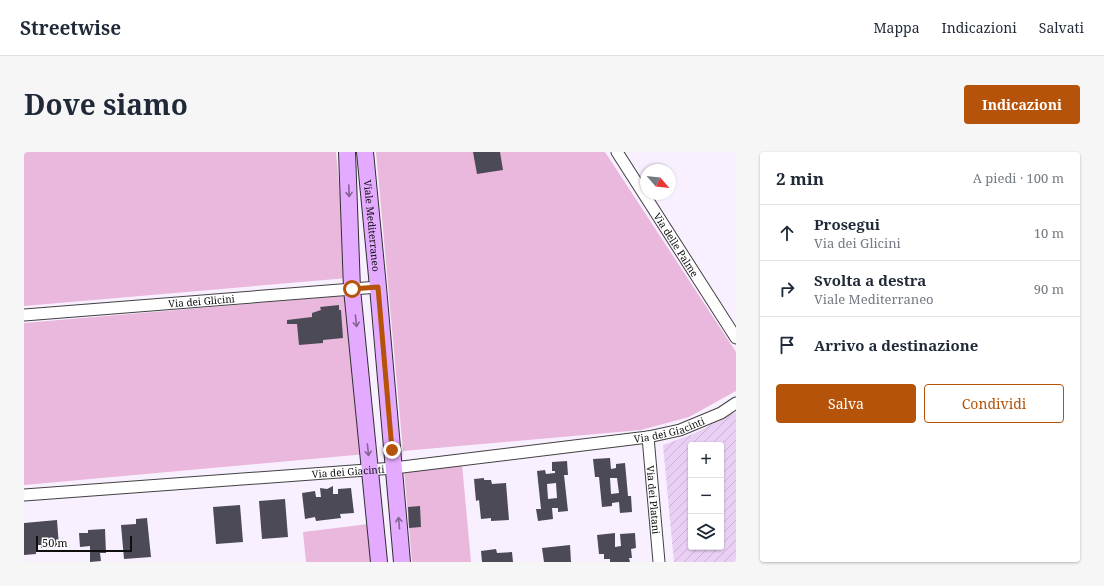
<!DOCTYPE html>
<html lang="it">
<meta charset="utf-8">
<style>
:root{--surface:#fff;--page:#f6f6f7;--text:#1f2937;--muted:#747a83;--line:#e0e1e3;--accent:#b45309}
body{margin:0;font-family:"Noto Serif",serif;background:var(--page);color:var(--text)}
.controls{position:absolute;right:12px;bottom:12px;display:grid;overflow:hidden;border-radius:4px;box-shadow:0 1px 3px #0004}
.controls button{width:36px;height:36px;display:grid;place-items:center;padding:0;border:0;border-bottom:1px solid var(--line);background:var(--surface);color:var(--text);font:20px sans-serif}
.compass{position:absolute;left:616px;top:12px;width:36px;height:36px;border-radius:50%;background:var(--surface);box-shadow:0 1px 3px #0004;rotate:118deg}
.scale{position:absolute;left:12px;bottom:10px;width:96px;box-sizing:border-box;padding-left:4px;border:2px solid #0e0e0e;border-top:0;font-size:11px;line-height:14px;white-space:nowrap;color:#0e0e0e;-webkit-text-stroke:3px #fff;paint-order:stroke}
.stop{position:absolute;width:12px;height:12px;margin:-9px;border:3px solid #b45309;border-radius:50%;background:#fff}
.stop.end{background:#b45309;border-color:#fff;box-shadow:0 1px 4px #0008}
.list{margin:0;padding:0;list-style:none}
h2{display:flex;justify-content:space-between;align-items:center;height:52px;margin:0;padding:0 16px;font-size:17px}
h2 small{font-size:13px;font-weight:400;color:var(--muted)}
.list li{display:grid;grid-template-columns:26px 1fr auto;gap:12px;align-items:center;box-sizing:border-box;height:56px;padding:0 16px;border-top:1px solid var(--line)}
.list b{display:block;font-size:15px;white-space:nowrap}
.list p{margin:0;font-size:13px;white-space:nowrap;color:var(--muted)}
.list em{font-size:13px;font-style:normal;color:var(--muted)}
.actions{display:flex;gap:8px;padding:12px 16px}
.actions a{flex:1;padding:9px 0;border:1px solid var(--accent);border-radius:4px;text-align:center;font-size:14px;color:var(--accent)}
.actions .main{background:var(--accent);color:#fff}
.icon{flex:none;width:22px;height:22px;fill:none;stroke:currentColor;stroke-width:2;stroke-linecap:round;stroke-linejoin:round}
.map{position:relative;flex:none;width:712px;height:410px;overflow:hidden;border-radius:4px}
header{display:flex;align-items:center;gap:24px;box-sizing:border-box;height:56px;padding:0 20px;background:var(--surface);border-bottom:1px solid var(--line)}
header strong{font-size:19px}
nav{display:flex;gap:22px;margin-inline-start:auto;font-size:14px}
.intro{display:flex;align-items:center;justify-content:space-between;box-sizing:border-box;height:96px;padding:0 24px}
h1{margin:0;font-size:28px}
.button{padding:10px 18px;border-radius:4px;background:var(--accent);color:#fff;font-size:14px;font-weight:700}
main{display:flex;gap:24px;padding:0 24px}
aside{flex:1;background:var(--surface);border-radius:4px;box-shadow:0 1px 3px #0004}
.map>svg:first-child{display:block}
.farmland{fill:url(#farmland-furrows);fill-rule:evenodd}
.grass{fill:#eab8dc}
.building{fill:#4c4a57;fill-rule:evenodd}
.lines{fill:none;stroke-linecap:round;stroke-linejoin:round}
.street-casing{stroke:#414141;stroke-width:13}
.secondary-casing{stroke:#303030;stroke-width:18}
.street{stroke:#fff;stroke-width:11}
.secondary{stroke:#e4aaff;stroke-width:16}
.oneway{stroke:#846493}
.route{stroke:#b45309;stroke-width:5}
.labels{text-anchor:middle;stroke-width:4;stroke-linejoin:round;paint-order:stroke}
.street-label{font-size:10px;fill:#0e0e0e;stroke:#fff}
</style>
<header>
<strong>Streetwise</strong>
<nav><a>Mappa</a><a>Indicazioni</a><a>Salvati</a></nav>
</header>
<div class="intro"><h1>Dove siamo</h1><a class="button">Indicazioni</a></div>
<main>
<div class="map">
<svg width="712" height="410" viewBox="0 0 712 410">
<defs>
<pattern id="farmland-furrows" width="10" height="10" patternUnits="userSpaceOnUse"><rect width="10" height="10" fill="#eacff5"/><path d="M-1 1l2-2M0 10L10 0M9 11l2-2" fill="none" stroke="#c8b1d1"/></pattern>
</defs>
<rect width="100%" height="100%" fill="#f8efff"/>
<path class="farmland" d="M712 260V410H650L639 293 669 282ZM667 293H697V395H667Z"/>
<g class="grass">
<path d="M0 0H312L324 126 0 154Z"/>
<path d="M352 0H581L712 200V239L665 265 617 278 379 299Z"/>
<path d="M328 143 342 302 0 333V171Z"/>
<path d="M438 312 447 410H388L380 317Z"/>
<path d="M345 372 349 410H282L279 380Z"/>
</g>
<g class="building">
<path d="M449 0H476L479 18 453 22Z"/>
<path d="M315 153V158H317L319 186 299 188V191L275 193 273 172H263V168L288 165V161L297 158 296 155Z"/>
<path d="M586 306 587 317 592 316V312L601 311 604 344H607L608 360 596 361 595 350 588 351V354L578 355 575 325H571L569 307ZM586 326H593L595 341 587 342Z"/>
<path d="M543 309 544 323H540L544 359 534 360V356H528L529 367 514 369 512 357H517L513 319 521 318 522 322 531 321V319H528V310ZM532 331 533 346 524 347 523 332Z"/>
<path d="M460 326V328H467L468 332 482 331 485 368 467 369V366L457 367 455 348 452 349 450 327Z"/>
<path d="M309 334V342H314V337L327 336 330 361 316 362 317 366 292 369 291 365 281 367 278 341 291 339 292 345H297L296 336 303 337Z"/>
<path d="M261 347 264 385 238 387 235 349Z"/>
<path d="M216 353 219 390 192 392 189 355Z"/>
<path d="M396 354 397 375 385 376 384 355Z"/>
<path d="M123 366 127 405 100 407 97 373 112 372V367Z"/>
<path d="M33 368 35 394 17 396V393H12V402L0 403V371Z"/>
<path d="M81 377 82 401H76L77 409 66 410V394L56 395 55 381H64V378Z"/>
<path d="M591 381V395L597 394 596 382 611 381 612 396 607 397 608 406H605L606 410H586V407H580V402H575L573 383Z"/>
<path d="M546 393 547 410H520L518 396Z"/>
<path d="M472 397 473 401 488 400 489 410H458L457 399Z"/>
</g>
<g class="lines">
<g class="street-casing">
<g id="street">
<path id="s1" d="M593 0 712 186"/>
<path id="s2" d="M0 163 354 135"/>
<path id="s3" d="M624 285 635 410"/>
<path id="s4" d="M0 343 370 316 624 285 656 278 697 261 712 251"/>
</g>
</g>
<g class="secondary-casing">
<g id="secondary">
<path d="M323 0 328 137 355 410"/>
<path id="s5" d="M341 0 354 135 378 410"/>
</g>
</g>
<use href="#street" class="street"/>
<use href="#secondary" class="secondary"/>
</g>
<defs><path id="oneway-shaft" d="M-6 0H5M1.5-3L5.5 0L1.5 3" fill="none" stroke-width="1.6" stroke-linecap="round" stroke-linejoin="round"/></defs>
<g class="oneway">
<use href="#oneway-shaft" transform="translate(325 39) rotate(88)"/>
<use href="#oneway-shaft" transform="translate(332 169) rotate(84)"/>
<use href="#oneway-shaft" transform="translate(344 298) rotate(84)"/>
<use href="#oneway-shaft" transform="translate(375 371) rotate(-95)"/>
</g>
<g class="lines">
<path class="route" d="M328 137 354 135 368 298"/>
</g>
<g class="labels">
<g class="street-label">
<text dy="4" stroke="none"><textPath href="#s5" startOffset="74">Viale Mediterraneo</textPath></text>
<text dy="4" stroke="none"><textPath href="#s1" startOffset="110">Via delle Palme</textPath></text>
<text dy="4" stroke="none"><textPath href="#s2" startOffset="178">Via dei Glicini</textPath></text>
<text dy="4" stroke="none"><textPath href="#s4" startOffset="649">Via dei Giacinti</textPath></text>
<text dy="4" stroke="none"><textPath href="#s4" startOffset="325">Via dei Giacinti</textPath></text>
<text dy="4" stroke="none"><textPath href="#s3" startOffset="63">Via dei Platani</textPath></text>
</g>
</g>
</svg>
<div class="controls">
<button>+</button>
<button>−</button>
<button><svg class="icon" aria-label="layers" viewBox="0 0 24 24"><path d="M12 4l9 5-9 5-9-5zM3 14l9 5 9-5"/></svg></button>
</div>
<svg class="compass" viewBox="-18 -18 36 36"><path d="M0-13l5 13h-10z" fill="#e53935"/><path d="M0 13l5-13h-10z" fill="#747a83"/></svg>
<div class="scale">50 m</div>
<div class="stop" style="left:328px;top:137px"></div>
<div class="stop end" style="left:368px;top:298px"></div>
</div>
<aside>
<h2>2 min<small>A piedi · 100 m</small></h2>
<ul class="list">
<li><svg class="icon" aria-label="ahead" viewBox="0 0 24 24"><path d="M12 20V5M6 11l6-6 6 6"/></svg><div><b>Prosegui</b><p>Via dei Glicini</p></div><em>10 m</em></li>
<li><svg class="icon" aria-label="right" viewBox="0 0 24 24"><path d="M7 20v-9h11M14 6l5 5-5 5"/></svg><div><b>Svolta a destra</b><p>Viale Mediterraneo</p></div><em>90 m</em></li>
<li><svg class="icon" aria-label="arrive" viewBox="0 0 24 24"><path d="M6 21V4h12l-3 4 3 4H6"/></svg><div><b>Arrivo a destinazione</b></div></li>
</ul>
<div class="actions"><a class="main">Salva</a><a>Condividi</a></div>
</aside>
</main>
